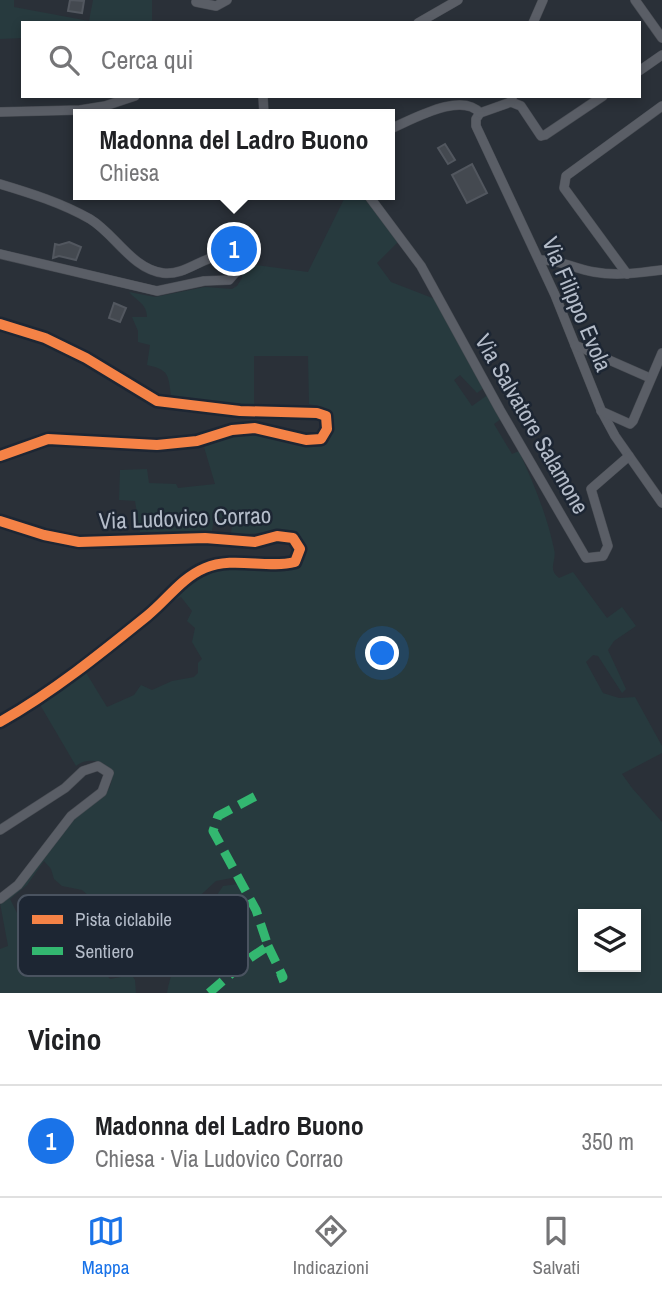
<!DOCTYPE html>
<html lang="it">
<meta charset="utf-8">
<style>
:root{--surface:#fff;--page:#f6f6f6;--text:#202124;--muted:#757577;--line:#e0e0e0;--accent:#1a73e8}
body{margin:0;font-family:"Archivo Narrow",sans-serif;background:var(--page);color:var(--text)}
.controls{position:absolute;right:21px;bottom:21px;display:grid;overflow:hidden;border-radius:0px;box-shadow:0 4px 10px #0003}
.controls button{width:63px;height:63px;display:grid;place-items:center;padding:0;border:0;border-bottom:2px solid var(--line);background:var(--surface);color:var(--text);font:35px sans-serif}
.you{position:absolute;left:383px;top:654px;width:24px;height:24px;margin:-18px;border:5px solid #fff;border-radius:50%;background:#1a73e8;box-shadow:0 0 0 10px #1a73e833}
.badge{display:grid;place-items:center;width:46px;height:46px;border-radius:50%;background:var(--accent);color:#fff;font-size:23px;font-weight:700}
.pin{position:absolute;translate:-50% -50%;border:4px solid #fff;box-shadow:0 2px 7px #0006}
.popup{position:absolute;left:73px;top:109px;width:322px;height:91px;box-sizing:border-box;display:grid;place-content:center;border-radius:0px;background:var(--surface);filter:drop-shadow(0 2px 5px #0005);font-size:23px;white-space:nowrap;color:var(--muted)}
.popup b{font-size:26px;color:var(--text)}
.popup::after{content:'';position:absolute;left:50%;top:100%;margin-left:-14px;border:14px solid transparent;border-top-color:var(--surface)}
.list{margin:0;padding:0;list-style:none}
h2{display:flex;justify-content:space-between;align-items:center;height:91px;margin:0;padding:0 28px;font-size:30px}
h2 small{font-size:23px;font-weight:400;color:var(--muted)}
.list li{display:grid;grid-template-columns:46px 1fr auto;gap:21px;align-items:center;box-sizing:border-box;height:112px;padding:0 28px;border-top:2px solid var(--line)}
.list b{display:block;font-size:26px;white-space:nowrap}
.list p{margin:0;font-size:23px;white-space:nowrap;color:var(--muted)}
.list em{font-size:23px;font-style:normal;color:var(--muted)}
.icon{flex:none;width:38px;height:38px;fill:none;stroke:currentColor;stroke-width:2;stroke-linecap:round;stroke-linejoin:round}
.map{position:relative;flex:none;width:662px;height:993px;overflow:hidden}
.search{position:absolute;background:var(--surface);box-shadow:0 4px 10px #0003;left:21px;right:21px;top:21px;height:77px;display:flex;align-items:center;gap:18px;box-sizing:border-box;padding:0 24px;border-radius:0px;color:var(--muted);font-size:26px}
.sheet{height:203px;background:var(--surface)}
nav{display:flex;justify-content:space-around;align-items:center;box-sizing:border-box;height:98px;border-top:2px solid var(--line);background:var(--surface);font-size:19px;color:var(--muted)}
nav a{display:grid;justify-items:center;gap:4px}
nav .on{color:var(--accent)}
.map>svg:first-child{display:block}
.green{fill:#273a3e;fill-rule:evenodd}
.building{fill:#444950;stroke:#52575f;stroke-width:2}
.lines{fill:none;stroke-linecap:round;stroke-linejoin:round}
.minor-casing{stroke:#484c53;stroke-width:10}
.minor{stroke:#5a5e66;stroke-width:9}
.quiet{stroke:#33b770;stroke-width:9;stroke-dasharray:18 9;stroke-linecap:butt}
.cycleway-casing{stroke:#1d2633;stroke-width:15}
.cycleway{stroke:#f48246;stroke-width:10}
.labels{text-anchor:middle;stroke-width:5;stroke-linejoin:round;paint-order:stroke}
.street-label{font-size:23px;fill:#b4bcc9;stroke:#1d2633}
.key{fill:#1d2633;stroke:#4a5360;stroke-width:2}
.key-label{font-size:19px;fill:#b4bcc9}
</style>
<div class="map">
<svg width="662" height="993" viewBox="0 0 662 993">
<rect width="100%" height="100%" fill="#2a3038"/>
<g class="green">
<path d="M0 0H14V7L89 21 93 0H152V21L23 23V38L0 39Z"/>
<path d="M346 195H362L398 242 377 263 391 282 435 299 485 387 477 393 460 375 454 380 472 406 489 394 502 418 494 424 512 454 519 451C533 482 547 515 554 549 557 561 547 569 559 578L573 572 607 618 622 607 636 626 614 641 608 650 626 689 622 693 598 656 593 655 586 662 603 693 619 698 635 697 662 746V753L622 774 632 788 662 822V993H167C174 953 201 919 223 886L245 883 242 876 216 881 193 902 168 946 155 932 148 901 118 906 98 904 82 890 62 886 54 879 51 869 44 861 27 885 10 899 20 919H31L37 911 46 906 62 919C63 940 77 948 96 951 102 961 102 971 110 979L121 977 129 971 135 980 136 993H0V949L8 946 0 903C26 874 51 840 79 814 88 806 102 800 108 790 122 768 93 752 76 766L39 703 85 671 107 707 134 695 141 685 152 690 172 681 194 677 198 673V663L202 659 192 642 195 628 187 621 192 611 181 597 173 601 172 597C213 560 239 569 290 569L298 568C306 555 307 535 288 532 269 529 251 537 231 533L233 519 214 517 212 531 140 532 135 501 119 500 120 470 147 469 149 483 176 484 178 488 215 484 204 447C219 441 236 433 253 434 281 436 294 449 325 445L331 433 330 413 323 407 309 404 308 356H254V405L180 398 171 395C168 374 169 370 147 365L150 345 138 342V331L132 317H147C147 304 137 301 129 292L155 297 205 287 232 289 237 286 242 278 241 263 308 272ZM583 914H636V967H583Z"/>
</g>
<g class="building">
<path d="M70 0 84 1 82 13 68 11Z"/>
<path d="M445 144 455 160 448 164 438 148Z"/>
<path d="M472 164 487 193 467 203 452 175Z"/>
<path d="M69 242 81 247 76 260 59 256 53 258 55 244 59 245Z"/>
<path d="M114 303 126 308 120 322 109 318Z"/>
</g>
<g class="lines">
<g class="minor-casing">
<g id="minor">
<path d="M635 0 662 38"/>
<path d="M196 2 216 6 227 0"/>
<path d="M418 23 458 0"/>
<path d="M533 23 543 0"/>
<path d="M639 71 662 55"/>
<path d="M263 97 264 114"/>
<path d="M511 102 521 106 541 136 545 135 603 96"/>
<path d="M0 112 80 110 105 106 135 96"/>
<path d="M480 113 476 119V126L555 295 601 410 615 436 662 503"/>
<path d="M480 113 511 102 512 98"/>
<path d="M390 129C412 120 461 91 480 113"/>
<path d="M0 184C30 193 62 203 90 219 115 234 132 269 163 273 185 276 203 256 224 255L235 264V273L229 280 204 281 157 291 0 254"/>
<path d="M368 195 421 266 500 410 586 558 603 556 608 546 591 489 629 456"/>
<path d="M539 260C559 259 574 269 594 272 616 276 639 273 662 270"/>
<path d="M627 274 564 188 566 176 662 106"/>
<path d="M0 324 45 338 86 358 157 401 240 411 317 413 326 416 327 429 321 439 306 440 255 428 232 430 197 441 157 445 48 439 0 456"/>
<path d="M575 345 650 378"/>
<path d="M601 411 630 424 633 421 662 353"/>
<path d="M0 521 44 535 79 542 205 538 255 542 277 536 293 538 300 549 295 562C267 569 233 556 205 568 181 578 167 600 147 616 100 654 53 692 0 722"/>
<path d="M0 830 65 788 83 771 98 766 109 773 102 792 71 816 18 885 0 899"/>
</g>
</g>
<use href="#minor" class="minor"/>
<g class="quiet">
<path d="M268 946 283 977 278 979"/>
<path d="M209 993 247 960 268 946 256 910 213 831 218 816 256 796"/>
</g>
<g class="cycleway-casing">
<g id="cycleway">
<path d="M0 324 45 338 86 358 157 401 240 411 317 413 326 416 327 429 321 439 306 440 255 428 232 430 197 441 157 445 48 439 0 456"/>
<path d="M0 521 44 535 79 542 205 538 255 542 277 536 293 538 300 549 295 562C267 569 233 556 205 568 181 578 167 600 147 616 100 654 53 692 0 722"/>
</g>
</g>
<use href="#cycleway" class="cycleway"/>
</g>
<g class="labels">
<g class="street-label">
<text transform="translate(577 304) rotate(67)" y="8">Via Filippo Evola</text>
<text transform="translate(532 424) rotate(60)" y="8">Via Salvatore Salamone</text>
<text transform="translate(185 518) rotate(-2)" y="8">Via Ludovico Corrao</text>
</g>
</g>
<rect x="18" y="895" width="230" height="81" rx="10" class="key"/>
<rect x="32" y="915" width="31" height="9" fill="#f48246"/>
<rect x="32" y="947" width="31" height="8" fill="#33b770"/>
<g class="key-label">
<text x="75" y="926">Pista ciclabile</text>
<text x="75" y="958">Sentiero</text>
</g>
</svg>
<div class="controls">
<button><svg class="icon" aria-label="layers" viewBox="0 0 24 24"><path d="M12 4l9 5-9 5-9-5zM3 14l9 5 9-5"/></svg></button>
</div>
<div class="you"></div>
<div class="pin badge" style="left:234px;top:249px">1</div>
<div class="popup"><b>Madonna del Ladro Buono</b>Chiesa</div>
<div class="search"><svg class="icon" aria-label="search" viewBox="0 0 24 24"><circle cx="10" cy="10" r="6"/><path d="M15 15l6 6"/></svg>Cerca qui</div>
</div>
<section class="sheet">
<h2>Vicino<small></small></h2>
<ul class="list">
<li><span class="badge">1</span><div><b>Madonna del Ladro Buono</b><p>Chiesa · Via Ludovico Corrao</p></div><em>350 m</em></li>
</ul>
</section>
<nav>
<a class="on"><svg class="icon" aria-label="map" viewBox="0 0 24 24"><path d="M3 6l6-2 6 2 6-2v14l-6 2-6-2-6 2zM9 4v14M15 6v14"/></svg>Mappa</a>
<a><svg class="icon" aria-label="directions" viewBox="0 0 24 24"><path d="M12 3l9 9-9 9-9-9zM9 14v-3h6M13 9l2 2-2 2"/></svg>Indicazioni</a>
<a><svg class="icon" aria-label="saved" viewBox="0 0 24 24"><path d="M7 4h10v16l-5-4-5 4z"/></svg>Salvati</a>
</nav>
